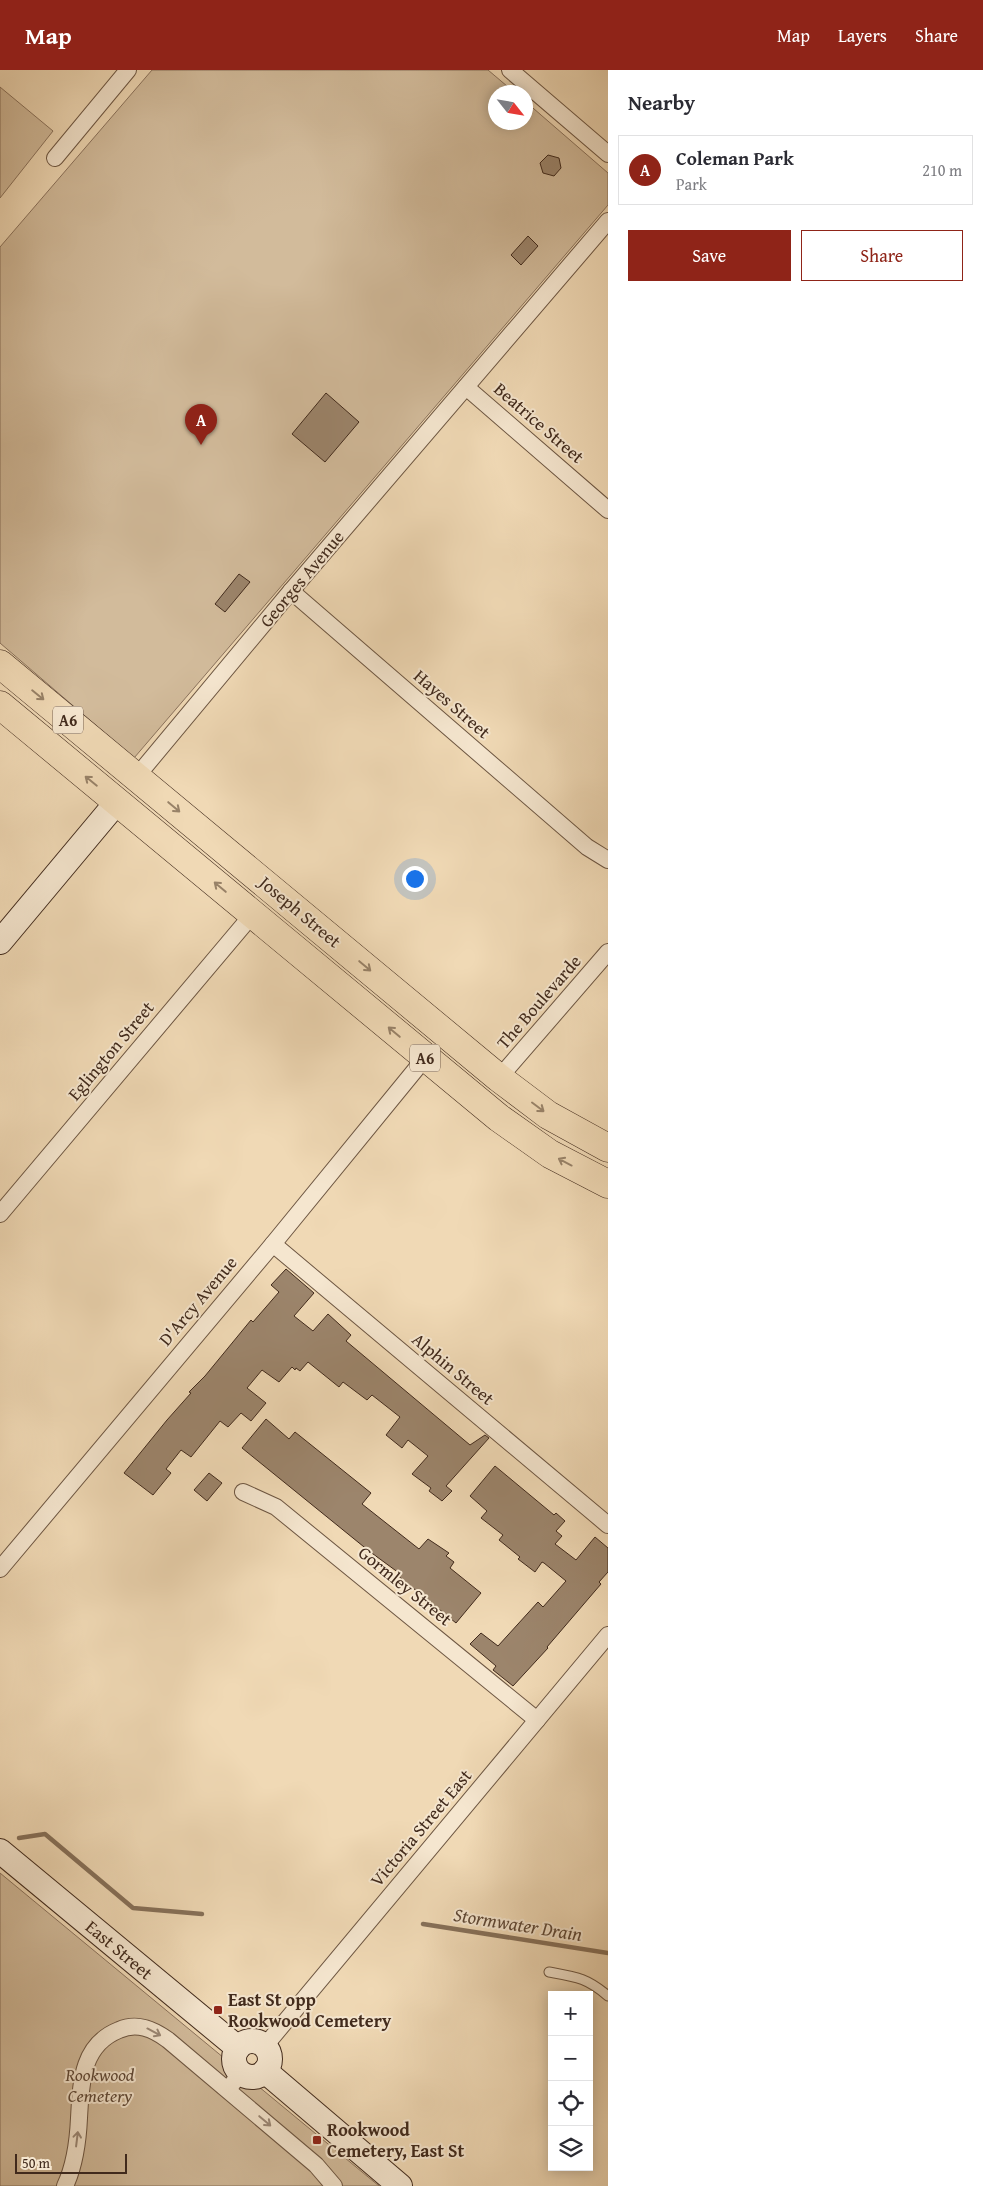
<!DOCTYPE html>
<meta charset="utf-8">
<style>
:root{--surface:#fff;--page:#f2f2f3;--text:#2b2b33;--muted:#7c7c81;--line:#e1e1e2;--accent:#8f2418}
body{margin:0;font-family:"Gentium Book Plus",serif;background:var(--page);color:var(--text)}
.controls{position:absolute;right:15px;bottom:15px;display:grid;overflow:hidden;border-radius:0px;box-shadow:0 2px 12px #0003}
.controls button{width:45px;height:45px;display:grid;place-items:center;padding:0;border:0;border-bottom:1px solid var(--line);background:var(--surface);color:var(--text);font:25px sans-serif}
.compass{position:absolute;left:488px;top:15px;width:45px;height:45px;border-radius:50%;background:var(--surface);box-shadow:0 2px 12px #0003;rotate:121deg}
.scale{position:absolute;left:15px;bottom:12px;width:112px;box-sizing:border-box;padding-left:5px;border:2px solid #412a1c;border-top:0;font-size:14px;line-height:18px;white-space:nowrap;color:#412a1c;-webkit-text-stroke:4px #f5e6cf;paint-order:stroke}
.you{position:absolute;left:414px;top:808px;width:18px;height:18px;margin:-12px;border:4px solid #fff;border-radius:50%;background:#1a73e8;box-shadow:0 0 0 8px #1a73e833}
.badge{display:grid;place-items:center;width:32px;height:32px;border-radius:50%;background:var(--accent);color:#fff;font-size:16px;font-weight:700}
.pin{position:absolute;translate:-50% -41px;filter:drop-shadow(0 1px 2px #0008)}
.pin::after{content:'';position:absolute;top:26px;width:18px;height:15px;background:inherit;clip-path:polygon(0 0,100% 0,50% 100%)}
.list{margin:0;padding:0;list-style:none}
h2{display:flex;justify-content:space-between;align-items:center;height:65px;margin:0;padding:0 20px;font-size:21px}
h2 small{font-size:16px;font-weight:400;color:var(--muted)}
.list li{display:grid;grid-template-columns:32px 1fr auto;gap:15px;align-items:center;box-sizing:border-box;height:70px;margin:0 10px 10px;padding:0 10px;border:1px solid var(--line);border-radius:0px}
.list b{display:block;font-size:19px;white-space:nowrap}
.list p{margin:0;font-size:16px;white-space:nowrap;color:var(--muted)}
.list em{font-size:16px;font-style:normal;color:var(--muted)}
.actions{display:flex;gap:10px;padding:15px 20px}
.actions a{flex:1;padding:11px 0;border:1px solid var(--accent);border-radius:0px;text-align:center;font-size:18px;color:var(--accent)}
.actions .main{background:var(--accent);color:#fff}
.icon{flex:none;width:28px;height:28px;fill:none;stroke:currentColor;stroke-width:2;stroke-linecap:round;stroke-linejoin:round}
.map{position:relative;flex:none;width:608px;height:2116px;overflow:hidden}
header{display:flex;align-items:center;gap:30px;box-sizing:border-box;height:70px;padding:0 25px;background:var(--accent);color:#fff}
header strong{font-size:24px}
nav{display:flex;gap:28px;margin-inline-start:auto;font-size:18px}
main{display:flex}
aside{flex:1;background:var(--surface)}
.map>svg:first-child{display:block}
.green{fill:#d2bb9b;stroke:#8a725c}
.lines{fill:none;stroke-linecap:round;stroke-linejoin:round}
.stream{stroke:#867059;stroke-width:4.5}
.building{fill:#9c856c;stroke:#412a1c}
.service-casing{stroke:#6d5642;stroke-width:11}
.minor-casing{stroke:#6d5642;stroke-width:18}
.secondary-casing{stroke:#412a1c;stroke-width:26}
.trunk-casing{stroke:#412a1c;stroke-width:29}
.service{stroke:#f5e6cf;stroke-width:9}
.minor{stroke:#f5e6cf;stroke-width:16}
.secondary{stroke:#f5e6cf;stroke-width:24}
.trunk{stroke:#f0d9b5;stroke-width:28}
.oneway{stroke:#988268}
.oneway2{stroke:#9b8876}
.poi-dot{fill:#8f2418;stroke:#f5e6cf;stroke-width:2}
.labels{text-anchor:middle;stroke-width:4;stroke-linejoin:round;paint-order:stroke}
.shield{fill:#f5e6cf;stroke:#776252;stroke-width:1}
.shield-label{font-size:16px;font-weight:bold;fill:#412a1c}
.street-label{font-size:18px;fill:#412a1c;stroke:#f5e6cf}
.poi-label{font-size:18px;font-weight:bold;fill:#412a1c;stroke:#f5e6cf;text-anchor:start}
.park-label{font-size:18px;font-style:italic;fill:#5e4735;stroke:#f5e6cf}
.water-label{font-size:19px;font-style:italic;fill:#5e4735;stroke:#f5e6cf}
</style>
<header>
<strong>Map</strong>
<nav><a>Map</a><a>Layers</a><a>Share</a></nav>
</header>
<main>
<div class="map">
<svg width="608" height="2116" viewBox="0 0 608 2116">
<rect width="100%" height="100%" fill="#f0d9b5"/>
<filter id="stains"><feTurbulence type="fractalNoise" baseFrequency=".004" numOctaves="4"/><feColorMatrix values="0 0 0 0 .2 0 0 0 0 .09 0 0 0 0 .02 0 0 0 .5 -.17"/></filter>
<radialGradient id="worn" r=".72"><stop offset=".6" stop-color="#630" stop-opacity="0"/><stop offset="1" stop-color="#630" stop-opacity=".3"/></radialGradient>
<g class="green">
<path d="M152 0H488L514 22H496V52H526V32L608 103V135L134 688 0 573V177Z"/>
<path d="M0 17 53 61 0 128Z"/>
<path d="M0 1803 379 2116H0Z"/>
</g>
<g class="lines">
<g class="stream">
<path d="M19 1768 45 1764 133 1838 202 1844"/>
<path d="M423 1854 608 1883"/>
</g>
</g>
<g class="building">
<path d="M548 85 559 88 561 98 554 106 543 103 540 93Z"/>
<path d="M528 166 538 176 521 195 511 185Z"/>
<path d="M326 323 359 352 325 392 292 364Z"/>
<path d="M239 504 250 512 225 542 215 534Z"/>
<path d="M286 1199 314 1223 294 1246 313 1261 328 1244 351 1265 346 1271 470 1375 485 1365 489 1368 446 1416 452 1421 442 1431 429 1421 431 1418 412 1404 428 1386 408 1370 402 1378 386 1365 400 1347 372 1325 367 1330 343 1312 339 1317 308 1292 300 1301 296 1298 295 1300 292 1297 279 1312 262 1300 247 1318 266 1333 251 1351 241 1343 228 1357 220 1351 191 1387 181 1380 166 1399 171 1403 153 1425 124 1403 167 1350 191 1323 189 1322 205 1306 251 1250 253 1252 279 1222 271 1215Z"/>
<path d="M266 1349 289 1369 295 1362 371 1423 362 1434 419 1479 428 1469 449 1483 446 1486 454 1492 450 1498 481 1523 456 1553 397 1505 399 1503 369 1481 242 1378Z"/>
<path d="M495 1396 554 1445 556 1443 565 1451 556 1461 562 1466 555 1474 576 1490 595 1467 608 1478V1502L599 1512 601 1514 547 1577 548 1578 513 1616 493 1600 496 1596 470 1574 481 1563 498 1576 538 1532 543 1537 566 1511 544 1493 542 1492 535 1502 518 1489 520 1487 499 1470 503 1465 481 1448 487 1441 470 1426Z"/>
<path d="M209 1403 222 1413 207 1431 194 1420Z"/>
</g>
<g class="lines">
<g class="service-casing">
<path id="service" d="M549 1902C577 1907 587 1908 608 1926"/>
</g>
<g class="minor-casing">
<g id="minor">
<path d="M510 0 608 84"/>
<path d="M55 88 128 0"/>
<path d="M466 317 608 440"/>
<path d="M291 521 587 777 608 790"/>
<path d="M137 706 291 521 608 151"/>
<path d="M499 1008 608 882"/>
<path d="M0 1144 252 845"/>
<path d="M273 1174 608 1455"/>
<path d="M243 1422 276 1437 537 1650"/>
<path d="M0 1499 273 1174 425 988"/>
<path d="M264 1977 608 1565"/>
<path d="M228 2020 240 2003"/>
<path d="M65 2116C75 2095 78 2071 79 2048 81 2014 81 1975 119 1960 137 1952 153 1959 168 1970L316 2095 334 2116"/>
</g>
</g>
<g class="secondary-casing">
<g id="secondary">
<path d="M0 872 117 732"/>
<path d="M0 1781 238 1978"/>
<circle cx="252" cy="1989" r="18"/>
<path d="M265 2001 400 2116"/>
</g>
</g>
<g class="trunk-casing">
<g id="trunk">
<path d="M0 594 499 1008 548 1045 608 1078"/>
<path d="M0 635 499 1048 550 1084 608 1114"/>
</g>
</g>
<use href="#service" class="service"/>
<use href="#minor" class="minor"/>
<use href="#secondary" class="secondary"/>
<use href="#trunk" class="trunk"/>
</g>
<defs><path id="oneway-shaft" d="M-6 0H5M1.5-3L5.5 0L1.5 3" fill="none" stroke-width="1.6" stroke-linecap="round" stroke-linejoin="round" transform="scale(1.25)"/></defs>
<g class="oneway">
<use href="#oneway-shaft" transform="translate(38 625) rotate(39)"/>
<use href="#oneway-shaft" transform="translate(91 711) rotate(-141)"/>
<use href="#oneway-shaft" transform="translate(174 737) rotate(40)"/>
<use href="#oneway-shaft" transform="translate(220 817) rotate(-140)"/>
<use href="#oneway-shaft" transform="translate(365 896) rotate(40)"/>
<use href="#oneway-shaft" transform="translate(394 962) rotate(-140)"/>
<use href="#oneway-shaft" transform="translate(538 1037) rotate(37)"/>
<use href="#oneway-shaft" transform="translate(565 1092) rotate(-152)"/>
</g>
<g class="oneway2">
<use href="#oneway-shaft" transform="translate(154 1962) rotate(28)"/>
<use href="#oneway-shaft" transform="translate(265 2051) rotate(40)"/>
<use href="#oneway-shaft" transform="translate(77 2069) rotate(-83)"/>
</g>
<g class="poi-dot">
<rect x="213" y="1935" width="10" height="10" rx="2.5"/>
<rect x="312" y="2065" width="10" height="10" rx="2.5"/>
</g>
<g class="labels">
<g class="shield">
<rect x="53" y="636.5" width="30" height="27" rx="4"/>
<rect x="410" y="974.5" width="30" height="27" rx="4"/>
</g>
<g class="shield-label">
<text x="68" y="656">A6</text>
<text x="425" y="994">A6</text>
</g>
<g class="street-label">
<text transform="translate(539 353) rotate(41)" y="6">Beatrice Street</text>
<text transform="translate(302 509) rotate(-50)" y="6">Georges Avenue</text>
<text transform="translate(452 634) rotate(41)" y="6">Hayes Street</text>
<text transform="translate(300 842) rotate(40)" y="6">Joseph Street</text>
<text transform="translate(539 932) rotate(-49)" y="6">The Boulevarde</text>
<text transform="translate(111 981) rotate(-50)" y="6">Eglington Street</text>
<text transform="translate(198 1231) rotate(-50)" y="6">D'Arcy Avenue</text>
<text transform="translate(453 1299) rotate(40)" y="6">Alphin Street</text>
<text transform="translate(405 1516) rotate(39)" y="6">Gormley Street</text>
<text transform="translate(421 1758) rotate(-50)" y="6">Victoria Street East</text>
<text transform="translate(119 1880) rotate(40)" y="6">East Street</text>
</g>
<g class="poi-label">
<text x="228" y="1936">East St opp<tspan x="228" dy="21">Rookwood Cemetery</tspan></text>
<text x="327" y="2066">Rookwood<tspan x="327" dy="21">Cemetery, East St</tspan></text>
</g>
<g class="park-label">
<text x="100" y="2011">Rookwood<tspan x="100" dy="21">Cemetery</tspan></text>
</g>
<g class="water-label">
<text transform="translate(518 1854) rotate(9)" y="7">Stormwater Drain</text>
</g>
</g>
<rect width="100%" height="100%" filter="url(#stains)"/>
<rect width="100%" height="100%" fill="url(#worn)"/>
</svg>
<div class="controls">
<button>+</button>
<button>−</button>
<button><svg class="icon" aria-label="locate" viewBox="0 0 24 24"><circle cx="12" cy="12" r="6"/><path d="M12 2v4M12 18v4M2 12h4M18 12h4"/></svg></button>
<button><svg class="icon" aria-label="layers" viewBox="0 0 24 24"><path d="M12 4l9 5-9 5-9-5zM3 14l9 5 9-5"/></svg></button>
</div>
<svg class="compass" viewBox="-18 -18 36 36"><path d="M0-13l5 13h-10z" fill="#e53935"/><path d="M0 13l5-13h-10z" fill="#7c7c81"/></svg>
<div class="scale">50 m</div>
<div class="you"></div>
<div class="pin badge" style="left:201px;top:375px">A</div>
</div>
<aside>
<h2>Nearby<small></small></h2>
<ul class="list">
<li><span class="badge">A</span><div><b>Coleman Park</b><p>Park</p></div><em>210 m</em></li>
</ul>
<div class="actions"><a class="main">Save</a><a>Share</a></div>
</aside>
</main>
